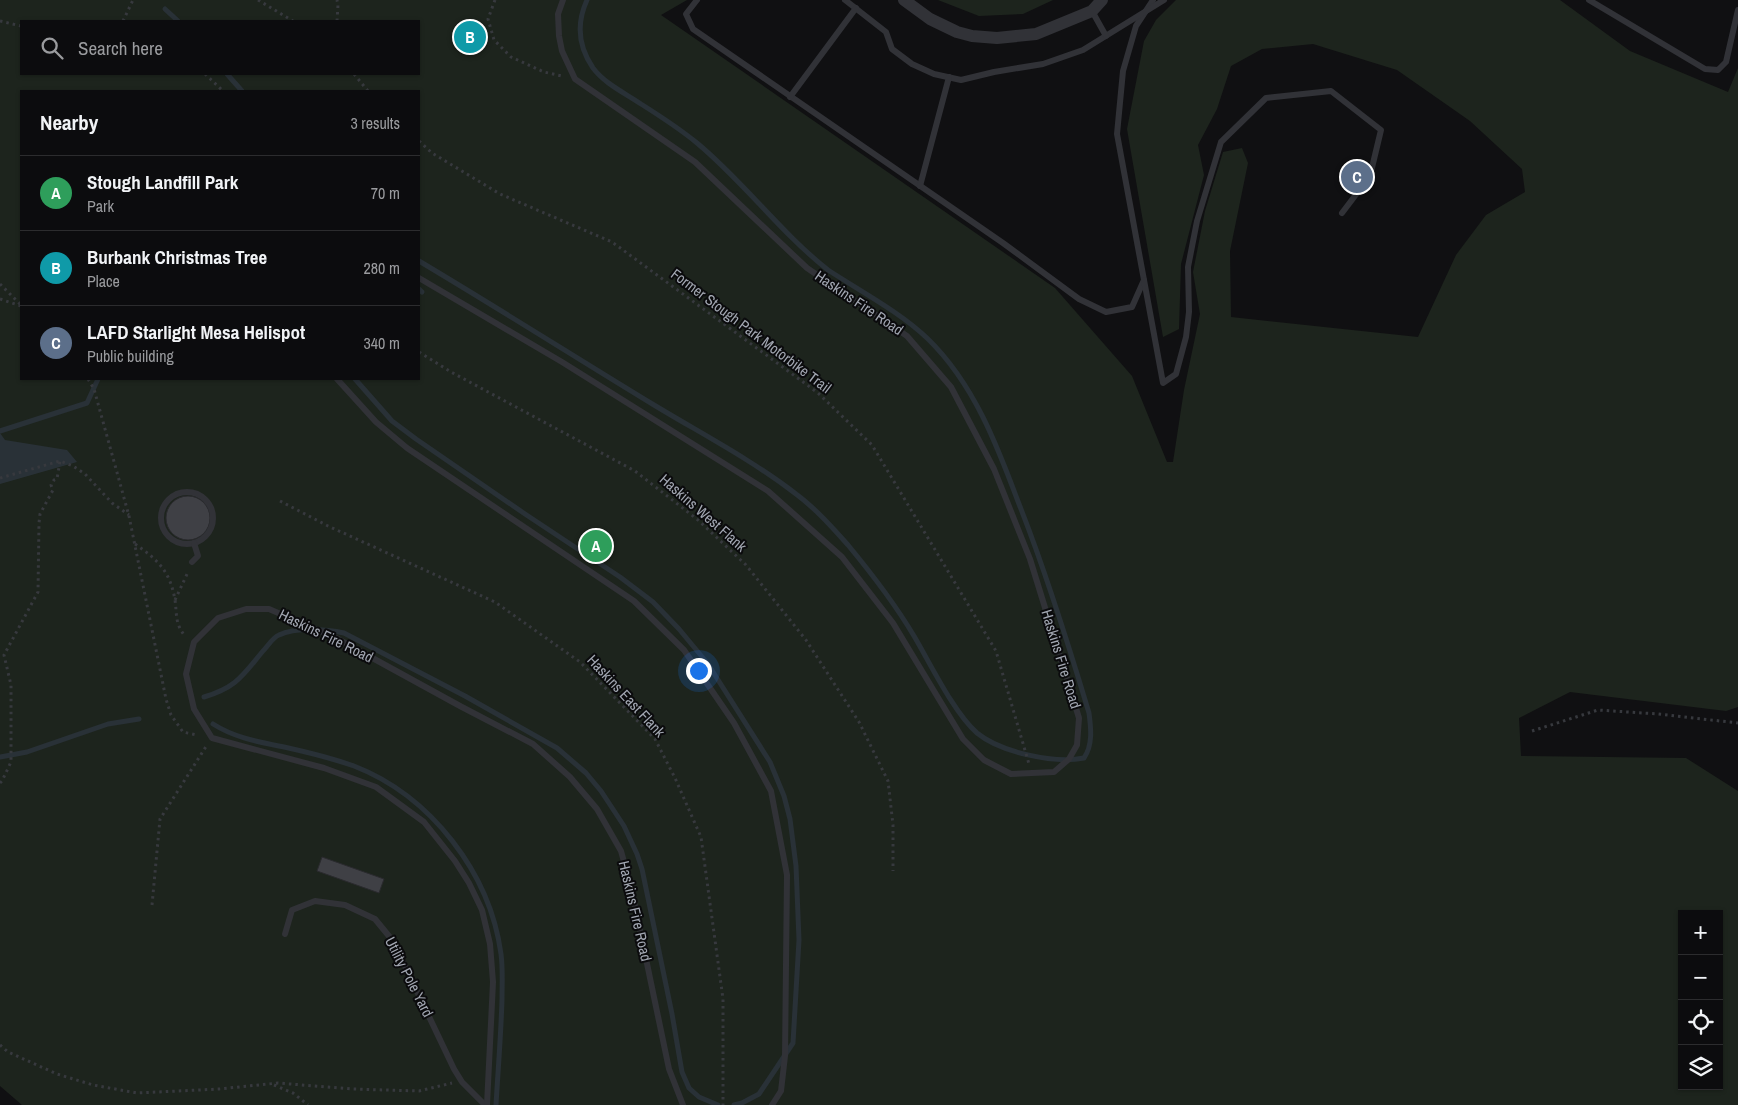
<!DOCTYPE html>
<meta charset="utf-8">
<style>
:root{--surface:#0c0c0e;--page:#1a1a1c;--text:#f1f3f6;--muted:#9a9b9e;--line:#2c2c2e;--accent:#eea62c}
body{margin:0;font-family:"Archivo Narrow",sans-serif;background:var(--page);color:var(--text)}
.controls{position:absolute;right:15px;bottom:15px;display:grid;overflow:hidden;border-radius:0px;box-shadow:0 1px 4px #0004}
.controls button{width:45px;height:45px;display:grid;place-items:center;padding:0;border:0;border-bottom:1px solid var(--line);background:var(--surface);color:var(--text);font:25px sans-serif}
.you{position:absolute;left:698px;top:670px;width:18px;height:18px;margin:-12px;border:4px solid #fff;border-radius:50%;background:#1a73e8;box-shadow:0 0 0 8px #1a73e833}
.badge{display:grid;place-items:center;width:32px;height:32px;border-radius:50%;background:var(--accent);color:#fff;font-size:16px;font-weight:700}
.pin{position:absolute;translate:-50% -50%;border:2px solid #fff;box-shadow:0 1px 5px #0006}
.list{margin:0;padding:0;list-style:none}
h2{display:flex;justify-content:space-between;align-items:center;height:65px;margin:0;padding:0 20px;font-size:21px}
h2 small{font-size:16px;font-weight:400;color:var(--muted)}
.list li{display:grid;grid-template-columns:32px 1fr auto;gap:15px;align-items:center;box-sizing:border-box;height:75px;padding:0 20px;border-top:1px solid var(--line)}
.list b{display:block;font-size:19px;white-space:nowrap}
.list p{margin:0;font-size:16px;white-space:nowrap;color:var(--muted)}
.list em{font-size:16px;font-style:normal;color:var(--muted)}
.icon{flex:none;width:28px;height:28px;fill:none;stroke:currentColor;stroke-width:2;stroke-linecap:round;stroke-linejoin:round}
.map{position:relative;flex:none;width:1738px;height:1105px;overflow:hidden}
.search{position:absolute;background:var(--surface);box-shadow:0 1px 4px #0004;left:20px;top:20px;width:400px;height:55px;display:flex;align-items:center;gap:12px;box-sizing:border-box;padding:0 18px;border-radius:0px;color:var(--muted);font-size:19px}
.panel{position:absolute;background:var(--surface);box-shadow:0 1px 4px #0004;left:20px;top:90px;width:400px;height:290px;border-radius:0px}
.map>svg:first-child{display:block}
.green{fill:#1d241d;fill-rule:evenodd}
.water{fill:#293137}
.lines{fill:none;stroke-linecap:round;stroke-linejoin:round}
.stream{stroke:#293137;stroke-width:5}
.building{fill:#3f4045;stroke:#2a2a2e}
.path{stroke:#37393e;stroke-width:3;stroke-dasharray:2.5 4;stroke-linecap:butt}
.lane{stroke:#313237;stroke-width:6}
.street{stroke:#313237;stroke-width:12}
.labels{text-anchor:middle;stroke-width:4;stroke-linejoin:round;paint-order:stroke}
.street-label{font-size:15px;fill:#a2a7b2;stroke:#0b0b0d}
</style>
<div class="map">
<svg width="1738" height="1105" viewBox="0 0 1738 1105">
<rect width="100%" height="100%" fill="#101012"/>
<g class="green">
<path d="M0 0H687L661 15 1055 288 1132 376 1167 462H1173L1184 390 1200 314 1193 272 1205 211 1223 152 1242 148 1248 163 1230 251 1231 317 1418 337 1456 255 1486 215 1525 192 1522 169 1470 121 1397 70 1313 44 1262 49 1231 66 1217 109 1198 145 1204 175 1181 264 1179 329 1163 337 1127 129 1144 41 1156 20 1176 0H1560L1630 51 1728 92 1738 68V707L1726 711 1570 692 1519 718 1521 756 1686 758 1738 791V1105H22L0 1086ZM21 21H419V74H21ZM21 91H419V379H21ZM1682 914H1719V1086H1682Z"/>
<path d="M938 0H1053L1023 14 979 16Z"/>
</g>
<path class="water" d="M0 433 5 440 67 450 77 462 0 484Z"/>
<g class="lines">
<g class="stream">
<path d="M165 9 178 21"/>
<path d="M227 74 242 91"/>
<path d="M419 261C498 308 575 357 654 405 702 434 752 460 796 494 815 508 832 527 848 545 872 574 895 604 914 636 930 663 954 713 977 733 1000 752 1054 764 1084 758 1093 745 1091 728 1089 713 1068 643 1046 572 1019 504 997 445 974 384 928 339 900 312 860 291 828 270 780 232 744 182 697 143 680 129 660 116 641 104 625 93 605 84 593 68 578 46 576 24 587 0"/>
<path d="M419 289 422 292"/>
<path d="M355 379 392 421 416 439 525 514 620 577 653 602 679 629 708 664 770 762 784 796 790 819 796 866 799 940 793 1043 759 1094 742 1103 734 1105"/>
<path d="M0 431 87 403 98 379"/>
<path d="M204 697C237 687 242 676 263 651 268 646 273 637 279 635 295 627 327 629 344 633L465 696 557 748 586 773 601 791 624 826 637 854 642 869 672 1014 682 1072 689 1088 699 1097 718 1105"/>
<path d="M213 724C235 738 259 742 284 747 307 752 331 758 354 766 431 796 490 873 501 954 503 969 502 984 502 999 501 1035 498 1070 496 1105"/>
<path d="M0 757 27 752 108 724 139 719"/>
</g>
</g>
<g class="building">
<circle cx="188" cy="518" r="22"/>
<path d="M322 857 384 879 379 893 317 871Z"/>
</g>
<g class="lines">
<g class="path">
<path d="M258 0 293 21"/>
<path d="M495 0 488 19 494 40 511 57 544 72 562 76"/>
<path d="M0 21 21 26"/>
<path d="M123 21 133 0"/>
<path d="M337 21 338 5 337 0"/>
<path d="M205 74 223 91"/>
<path d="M354 74 368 91"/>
<path d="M419 141 432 153 500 194 612 242 818 393 872 445 996 651 1029 764"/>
<path d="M0 284 21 305"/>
<path d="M0 299 21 306"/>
<path d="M419 352 451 372 635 471 698 520 746 565 806 640 859 722 888 781 893 825V871"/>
<path d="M88 379 94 389 129 516 166 699 171 715 183 732 197 735"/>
<path d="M0 478 60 461 73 466 85 474 112 503 129 515"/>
<path d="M280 501 328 526 495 602 580 662 655 739 675 778 701 837 723 999V1105"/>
<path d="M135 544C158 560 170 571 175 600 177 615 175 624 185 636"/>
<path d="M175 600 188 572"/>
<path d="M1532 731 1598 710 1658 714 1738 723"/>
<path d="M0 783 2 781 11 762V685L4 655 38 592 39 523 40 514 53 490 51 485 54 480 57 479 60 461"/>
<path d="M152 905 160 819 207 745"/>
<path d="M0 1045 8 1052 57 1074 93 1085 137 1093 219 1089 278 1083 352 1089 419 1091 452 1083"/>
<path d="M274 1085 293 1093 308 1105"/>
</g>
<g class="lane">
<path d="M697 0 686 14 693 29 1003 243 1079 299 1106 312 1132 307 1144 280 1117 134 1123 71 1136 26 1153 0"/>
<path d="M845 0 886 32 892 49 912 64 934 74 961 80 994 72 1043 64 1083 50 1164 0"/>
<path d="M1589 0 1705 69 1718 70 1726 62 1738 10"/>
<path d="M1092 11 1106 36"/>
<path d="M790 97 856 8"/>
<path d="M920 186 949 77"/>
<path d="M419 278 562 362 768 491 842 557 893 623 963 739 984 760 1011 774 1054 772 1069 759 1077 745 1079 718 1030 559 994 469 951 387 907 336 807 268 695 162 575 79 562 51 559 36 558 14 563 0"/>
<path d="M1144 280 1163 383 1176 374 1186 337 1189 312 1188 267 1197 221 1221 142 1266 98 1331 91 1381 130 1370 176 1342 213"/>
<path d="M337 379 376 422 407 448 634 601 684 650 734 723 771 791 787 875 785 1056 781 1091 772 1105"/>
<circle cx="187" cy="518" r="26"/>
<path d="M192 562 198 556 194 543"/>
<path d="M285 934 292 910 315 901 345 905 375 919 393 941 454 1069 462 1082 485 1105"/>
<path d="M487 1105 493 982 490 944 482 910 469 883 455 861 424 822 376 787 324 768 212 738 194 709 186 674 194 642 218 618 246 609H269L336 638 460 706 533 744 570 777 597 809 621 851 631 887 669 1069 683 1105"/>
</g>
<path class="street" d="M904 0 930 19 957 32 972 36 997 38 1036 34 1092 11 1102 0"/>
</g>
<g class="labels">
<g class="street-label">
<text transform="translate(859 303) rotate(34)" y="5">Haskins Fire Road</text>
<text transform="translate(751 331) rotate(37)" y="5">Former Stough Park Motorbike Trail</text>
<text transform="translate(703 513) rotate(41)" y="5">Haskins West Flank</text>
<text transform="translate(326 636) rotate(26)" y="5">Haskins Fire Road</text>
<text transform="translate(1061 659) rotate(73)" y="5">Haskins Fire Road</text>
<text transform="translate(626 696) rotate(47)" y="5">Haskins East Flank</text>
<text transform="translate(635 911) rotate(77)" y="5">Haskins Fire Road</text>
<text transform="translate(409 977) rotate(63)" y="5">Utility Pole Yard</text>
</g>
</g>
</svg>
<div class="controls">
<button>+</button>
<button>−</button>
<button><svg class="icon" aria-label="locate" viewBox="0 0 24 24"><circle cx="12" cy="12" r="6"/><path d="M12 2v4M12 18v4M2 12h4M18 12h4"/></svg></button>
<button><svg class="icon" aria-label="layers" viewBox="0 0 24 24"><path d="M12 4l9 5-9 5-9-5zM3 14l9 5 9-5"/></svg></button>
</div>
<div class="you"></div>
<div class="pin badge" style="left:596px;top:546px;background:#2e9e5b">A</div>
<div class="pin badge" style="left:470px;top:37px;background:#0f9aa8">B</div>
<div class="pin badge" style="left:1357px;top:177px;background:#5c6f8a">C</div>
<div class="search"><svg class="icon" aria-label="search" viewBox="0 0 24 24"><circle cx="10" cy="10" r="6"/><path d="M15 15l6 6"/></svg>Search here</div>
<section class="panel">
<h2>Nearby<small>3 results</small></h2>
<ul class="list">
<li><span class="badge" style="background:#2e9e5b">A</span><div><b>Stough Landfill Park</b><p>Park</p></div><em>70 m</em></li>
<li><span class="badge" style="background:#0f9aa8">B</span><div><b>Burbank Christmas Tree</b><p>Place</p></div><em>280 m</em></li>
<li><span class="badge" style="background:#5c6f8a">C</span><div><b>LAFD Starlight Mesa Helispot</b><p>Public building</p></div><em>340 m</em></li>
</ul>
</section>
</div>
